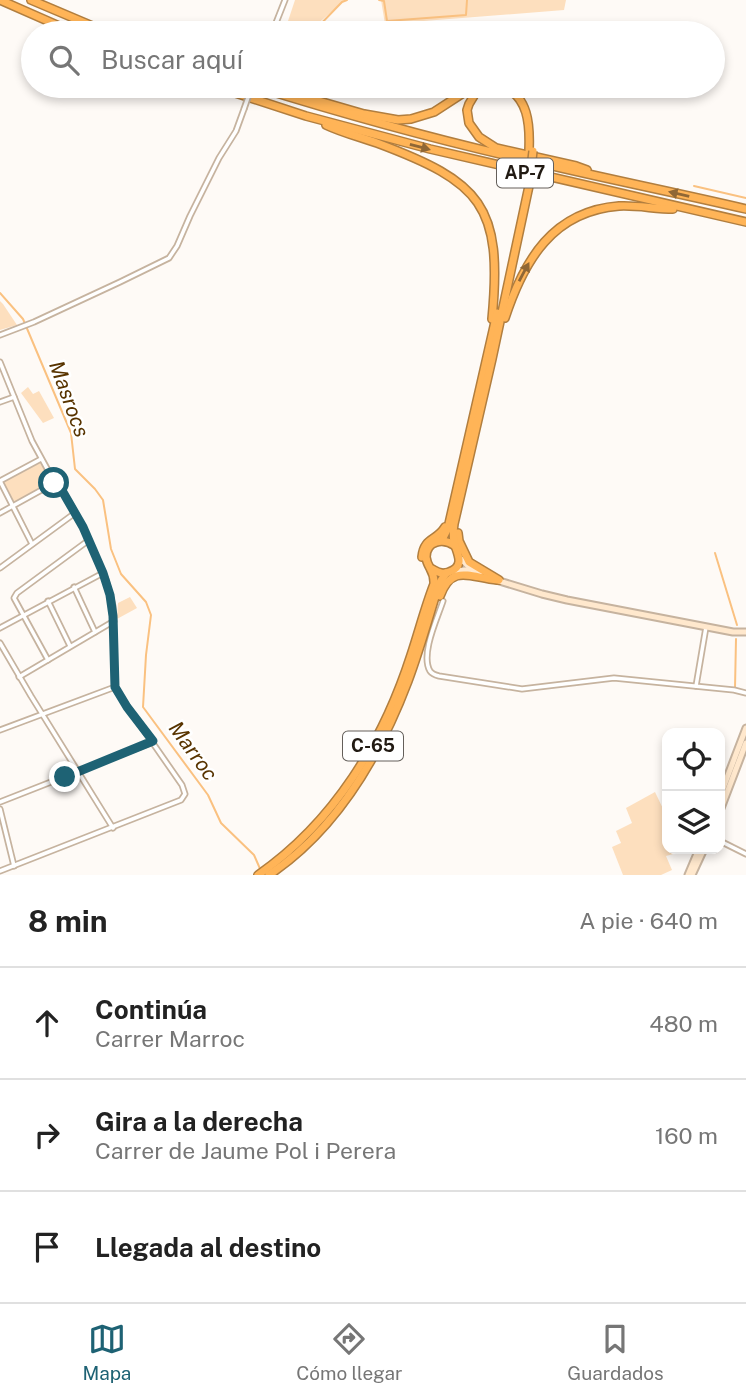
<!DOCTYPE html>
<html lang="es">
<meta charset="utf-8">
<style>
:root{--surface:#fff;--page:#f6f6f6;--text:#222;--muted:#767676;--line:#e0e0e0;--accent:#1e6274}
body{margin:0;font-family:"Public Sans",sans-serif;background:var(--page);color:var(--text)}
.controls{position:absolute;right:21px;bottom:21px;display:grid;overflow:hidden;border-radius:14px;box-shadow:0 4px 10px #0003}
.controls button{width:63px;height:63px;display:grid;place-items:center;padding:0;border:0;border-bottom:2px solid var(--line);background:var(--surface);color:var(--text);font:35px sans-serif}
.stop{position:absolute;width:21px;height:21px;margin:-16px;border:5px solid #1e6274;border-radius:50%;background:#fff}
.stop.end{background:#1e6274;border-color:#fff;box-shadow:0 2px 7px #0008}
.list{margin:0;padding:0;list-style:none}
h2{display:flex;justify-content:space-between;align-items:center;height:91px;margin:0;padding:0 28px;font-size:30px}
h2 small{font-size:23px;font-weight:400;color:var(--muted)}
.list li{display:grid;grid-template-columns:46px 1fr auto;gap:21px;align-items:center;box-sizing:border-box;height:112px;padding:0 28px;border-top:2px solid var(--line)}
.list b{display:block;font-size:26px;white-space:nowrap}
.list p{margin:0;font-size:23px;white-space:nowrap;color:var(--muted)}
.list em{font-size:23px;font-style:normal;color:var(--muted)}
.icon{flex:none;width:38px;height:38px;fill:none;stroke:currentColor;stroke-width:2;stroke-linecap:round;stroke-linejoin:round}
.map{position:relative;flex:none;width:746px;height:875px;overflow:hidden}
.search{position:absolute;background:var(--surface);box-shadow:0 4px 10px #0003;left:21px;right:21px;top:21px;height:77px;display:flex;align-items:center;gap:18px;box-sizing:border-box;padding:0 24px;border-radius:38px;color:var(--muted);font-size:26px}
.sheet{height:427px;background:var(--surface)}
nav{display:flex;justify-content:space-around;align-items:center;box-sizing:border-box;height:98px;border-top:2px solid var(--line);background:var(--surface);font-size:19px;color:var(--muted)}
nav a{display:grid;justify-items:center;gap:4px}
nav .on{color:var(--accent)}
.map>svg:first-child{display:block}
.green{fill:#fddfbe}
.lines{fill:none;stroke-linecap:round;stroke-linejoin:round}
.stream{stroke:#fac180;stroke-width:2}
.street-casing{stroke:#c6b39f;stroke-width:7}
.secondary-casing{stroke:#c6b39f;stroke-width:9}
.highway-casing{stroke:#b17e3f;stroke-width:10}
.street{stroke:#fff;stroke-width:3.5}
.secondary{stroke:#ffe8cd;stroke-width:5}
.highway{stroke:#ffb457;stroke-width:7}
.street-bridge-casing{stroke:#c6b39f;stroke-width:7;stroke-linecap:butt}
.highway-bridge-casing{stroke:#b17e3f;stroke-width:10;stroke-linecap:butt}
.street-bridge{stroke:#fff;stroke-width:3.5}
.highway-bridge{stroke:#ffb457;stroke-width:7}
.oneway{fill:#906735}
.route{stroke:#1e6274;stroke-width:9}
.labels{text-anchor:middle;stroke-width:5;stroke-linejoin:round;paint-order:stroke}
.shield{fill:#fff;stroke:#645f5a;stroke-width:2}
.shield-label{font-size:18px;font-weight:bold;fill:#211a13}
.water-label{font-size:21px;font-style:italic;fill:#583400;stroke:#fff}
</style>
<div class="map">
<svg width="746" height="875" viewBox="0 0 746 875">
<rect width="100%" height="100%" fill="#fefaf6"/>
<g class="green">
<path d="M295 0H345L307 33H284Z"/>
<path d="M381 0H566L564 10 385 24Z"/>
<path d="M0 301 3 304 17 325 0 330Z"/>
<path d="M28 387 33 394 39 391 54 418 43 423 21 393Z"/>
<path d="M40 463 52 482 14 502 3 482Z"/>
<path d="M130 597 137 608 117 619 118 603Z"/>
<path d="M655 792 667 817V849H683L684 851 666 856 672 870 661 875H623L612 847 621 843 616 831 632 823 626 808Z"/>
</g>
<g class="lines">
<g class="stream">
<path d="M379 0 384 1 387 21 466 15 467 0"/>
<path d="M312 33 342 2 347 0"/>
<path d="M694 186 746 198"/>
<path d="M0 293 23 319 71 433 75 469 95 489 103 500 111 549 121 574 146 602 151 615 146 655 143 707 208 795 221 823 254 855 261 871"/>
<path d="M715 553 737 625"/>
<path d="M735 688 736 639"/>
</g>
<g class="street-casing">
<g id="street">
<path d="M272 33 285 0"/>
<path d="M0 335 34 322 120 282 169 258 177 246 190 216 219 158 236 131 244 109"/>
<path d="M0 362 32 441 50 474 71 505 83 527 106 580 113 606 115 687 118 693 182 785 185 794 181 800 0 871"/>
<path d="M0 402 14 397"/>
<path d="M0 481 32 544"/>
<path d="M0 481 41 459"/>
<path d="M0 513 56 482"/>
<path d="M0 568 75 513"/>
<path d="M74 587 95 632"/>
<path d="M48 601 70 646"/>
<path d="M443 601C438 617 420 654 430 671 432 674 435 675 439 676L522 689 614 678 734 690 746 693"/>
<path d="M0 628 103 573"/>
<path d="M0 643 31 696 113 828"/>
<path d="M48 660 14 598 17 593 89 540"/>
<path d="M19 677 114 621"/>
<path d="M696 686 706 627"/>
<path d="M0 730 115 687"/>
<path d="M0 802 153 742"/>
<path d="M0 809 14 866"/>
<path d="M720 841 746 854"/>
</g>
</g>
<g class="secondary-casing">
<g id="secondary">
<path d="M460 558 468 566 477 571"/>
<path d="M452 571 465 570 480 574"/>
<path d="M496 580 542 594 567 600 733 632H746"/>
<path d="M720 796 746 728"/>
<path d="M720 811 746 743"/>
<path d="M688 875 699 849"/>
<path d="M692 875 704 849"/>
</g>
</g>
<g class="highway-casing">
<g id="highway">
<path d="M0 0 75 33"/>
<path d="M31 0 109 33"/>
<path d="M214 86 306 116 430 149 746 222"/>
<path d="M254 86C353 117 452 144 553 166 617 181 682 194 746 209"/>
<path d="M488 86 475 94 469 104 467 110 469 123 479 137 496 148 576 166 587 170"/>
<path d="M501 86C529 95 530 126 529 150"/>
<path d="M281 90 364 114 398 120 411 119 434 112 474 86"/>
<path d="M326 125C343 133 360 137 377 143 481 182 503 205 492 319"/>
<path d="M505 318C524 260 553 211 619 206 637 205 655 209 673 209"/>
<path d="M458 533 459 541 469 562 499 580"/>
<path d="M442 540 448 528 497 313"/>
<path d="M422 557C424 537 437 541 445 527"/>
<path d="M432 569C438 572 442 575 449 572 466 566 457 553 454 542 453 536 453 530 454 524L492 359 529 186"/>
<path d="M440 596C452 563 471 578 497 580"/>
<path d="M258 875C334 822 383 742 411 655 419 631 425 607 434 584 435 570 427 568 426 557 426 540 444 538 455 546"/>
<path d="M269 875C336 830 380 755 408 681 420 649 429 616 439 584L446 573"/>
</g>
</g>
<use href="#street" class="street"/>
<use href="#secondary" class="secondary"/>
<use href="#highway" class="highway"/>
<g class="street-bridge-casing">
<path id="street-bridge" d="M244 109 252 86"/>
</g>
<g class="highway-bridge-casing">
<path id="highway-bridge" d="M529 186 533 151"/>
</g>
<use href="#street-bridge" class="street-bridge"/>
<use href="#highway-bridge" class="highway-bridge"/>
</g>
<defs><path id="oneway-solid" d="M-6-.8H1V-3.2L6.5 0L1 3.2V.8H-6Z" transform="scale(1.75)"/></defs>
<g class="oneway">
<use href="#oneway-solid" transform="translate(420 147) rotate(15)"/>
<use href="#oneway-solid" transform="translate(679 194) rotate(-167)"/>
<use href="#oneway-solid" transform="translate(524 272) rotate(-62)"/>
</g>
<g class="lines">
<path class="route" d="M54 483 56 482 60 487 83 527 103 573 110 595 113 616 115 687 127 707 153 741 65 777"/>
</g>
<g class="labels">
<g class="shield">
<rect x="497" y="158.5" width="56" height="29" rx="5"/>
<rect x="343" y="731.5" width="60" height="29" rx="5"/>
</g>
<g class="shield-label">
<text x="525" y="179">AP-7</text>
<text x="373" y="752">C-65</text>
</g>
<g class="water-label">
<text transform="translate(69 399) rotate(70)" y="7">Masrocs</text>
<text transform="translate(193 751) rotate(54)" y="7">Marroc</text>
</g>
</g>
</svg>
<div class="controls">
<button><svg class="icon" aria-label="locate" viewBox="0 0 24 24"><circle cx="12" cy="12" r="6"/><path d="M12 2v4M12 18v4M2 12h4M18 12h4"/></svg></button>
<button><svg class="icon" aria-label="layers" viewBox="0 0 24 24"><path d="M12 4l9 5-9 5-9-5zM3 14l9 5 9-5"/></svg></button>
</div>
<div class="stop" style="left:54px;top:483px"></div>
<div class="stop end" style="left:65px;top:777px"></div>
<div class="search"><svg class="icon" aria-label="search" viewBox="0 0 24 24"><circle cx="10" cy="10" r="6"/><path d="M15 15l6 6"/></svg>Buscar aquí</div>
</div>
<section class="sheet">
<h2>8 min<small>A pie · 640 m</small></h2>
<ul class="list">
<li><svg class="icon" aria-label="ahead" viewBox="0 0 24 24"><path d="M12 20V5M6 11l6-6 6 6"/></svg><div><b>Continúa</b><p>Carrer Marroc</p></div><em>480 m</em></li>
<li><svg class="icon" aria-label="right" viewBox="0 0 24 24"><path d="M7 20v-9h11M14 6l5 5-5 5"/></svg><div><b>Gira a la derecha</b><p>Carrer de Jaume Pol i Perera</p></div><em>160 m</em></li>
<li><svg class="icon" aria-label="arrive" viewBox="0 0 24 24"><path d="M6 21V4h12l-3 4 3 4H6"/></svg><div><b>Llegada al destino</b></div></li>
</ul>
</section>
<nav>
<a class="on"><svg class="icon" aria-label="map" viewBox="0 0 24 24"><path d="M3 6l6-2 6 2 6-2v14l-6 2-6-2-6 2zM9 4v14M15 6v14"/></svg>Mapa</a>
<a><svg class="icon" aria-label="directions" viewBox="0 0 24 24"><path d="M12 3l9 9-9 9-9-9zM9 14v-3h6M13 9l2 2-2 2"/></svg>Cómo llegar</a>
<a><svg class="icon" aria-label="saved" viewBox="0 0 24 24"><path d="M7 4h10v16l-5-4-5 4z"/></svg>Guardados</a>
</nav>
